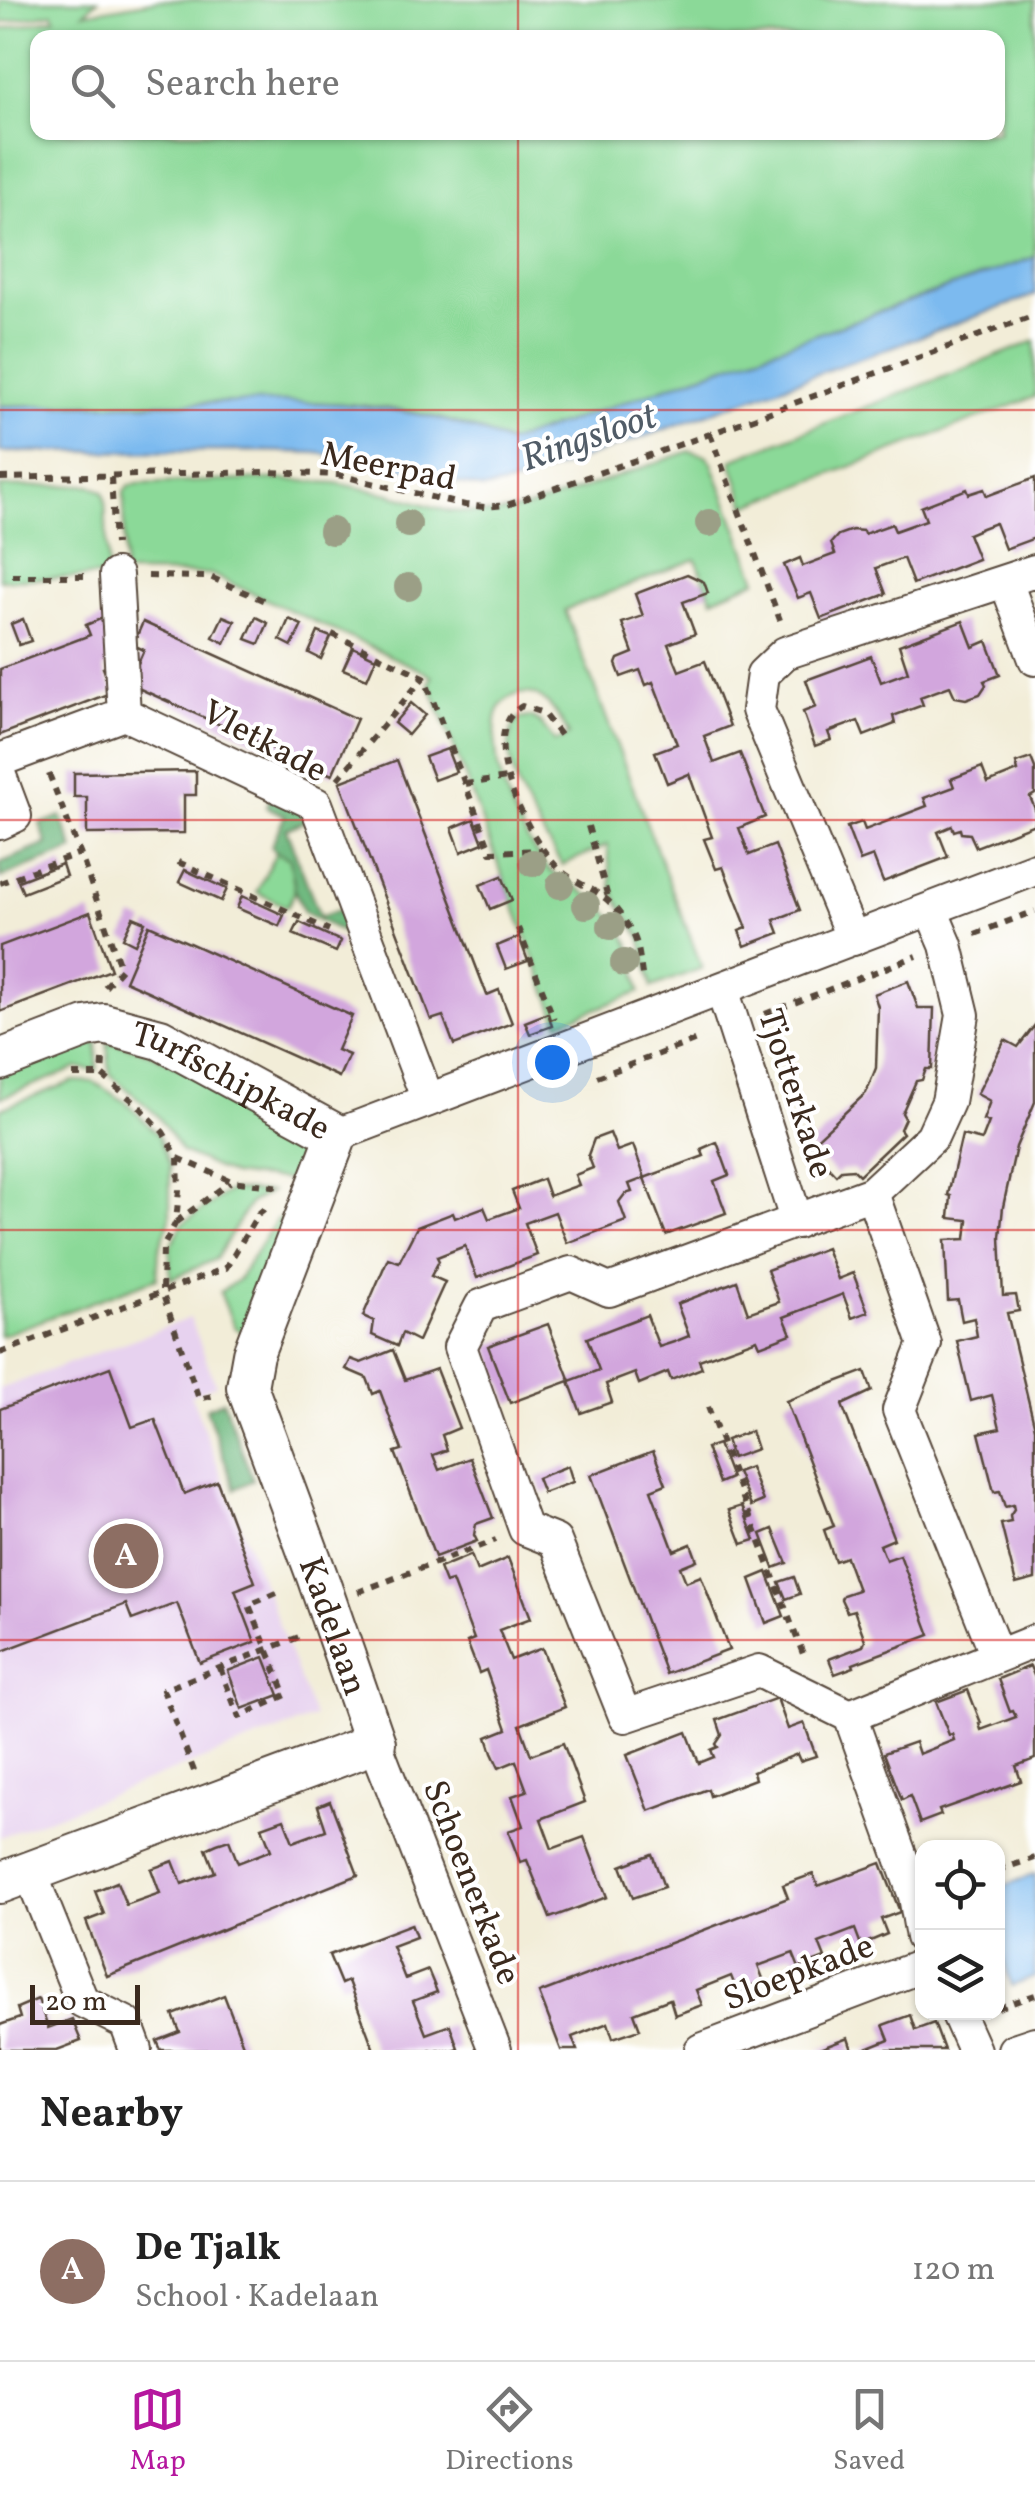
<!DOCTYPE html>
<meta charset="utf-8">
<style>
:root{--surface:#fff;--page:#f6f6f6;--text:#222;--muted:#767676;--line:#e0e0e0;--accent:#b5179e}
body{margin:0;font-family:Vollkorn,serif;background:var(--page);color:var(--text)}
.controls{position:absolute;right:30px;bottom:30px;display:grid;overflow:hidden;border-radius:20px;box-shadow:0 2px 8px #0004}
.controls button{width:90px;height:90px;display:grid;place-items:center;padding:0;border:0;border-bottom:2px solid var(--line);background:var(--surface);color:var(--text);font:50px sans-serif}
.scale{position:absolute;left:30px;bottom:25px;width:110px;box-sizing:border-box;padding-left:10px;border:5px solid #3b2a1e;border-top:0;font-size:28px;line-height:35px;white-space:nowrap;color:#3b2a1e;-webkit-text-stroke:8px #fff;paint-order:stroke}
.you{position:absolute;left:552px;top:1062px;width:35px;height:35px;margin:-25px;border:8px solid #fff;border-radius:50%;background:#1a73e8;box-shadow:0 0 0 15px #1a73e833}
.badge{display:grid;place-items:center;width:65px;height:65px;border-radius:50%;background:var(--accent);color:#fff;font-size:32px;font-weight:700}
.pin{position:absolute;translate:-50% -50%;border:5px solid #fff;box-shadow:0 2px 10px #0006}
.list{margin:0;padding:0;list-style:none}
h2{display:flex;justify-content:space-between;align-items:center;height:130px;margin:0;padding:0 40px;font-size:42px}
h2 small{font-size:32px;font-weight:400;color:var(--muted)}
.list li{display:grid;grid-template-columns:65px 1fr auto;gap:30px;align-items:center;box-sizing:border-box;height:180px;padding:0 40px;border-top:2px solid var(--line)}
.list b{display:block;font-size:38px;white-space:nowrap}
.list p{margin:0;font-size:32px;white-space:nowrap;color:var(--muted)}
.list em{font-size:32px;font-style:normal;color:var(--muted)}
.icon{flex:none;width:55px;height:55px;fill:none;stroke:currentColor;stroke-width:2;stroke-linecap:round;stroke-linejoin:round}
.map{position:relative;flex:none;width:1035px;height:2050px;overflow:hidden}
.search{position:absolute;background:var(--surface);box-shadow:0 2px 8px #0004;left:30px;right:30px;top:30px;height:110px;display:flex;align-items:center;gap:25px;box-sizing:border-box;padding:0 35px;border-radius:20px;color:var(--muted);font-size:38px}
.sheet{height:310px;background:var(--surface)}
nav{display:flex;justify-content:space-around;align-items:center;box-sizing:border-box;height:140px;border-top:2px solid var(--line);background:var(--surface);font-size:28px;color:var(--muted)}
nav a{display:grid;justify-items:center;gap:5px}
nav .on{color:var(--accent)}
.map>svg:first-child{display:block}
.built{fill:#e7d2ef}
.green{fill:#8bd998;stroke:#63825b;stroke-width:2.5;fill-rule:evenodd}
.forest{fill:#70b980;stroke:#56724f;stroke-width:2.5}
.water{fill:#7bbaef;stroke:#5b7286;stroke-width:2.5}
.building{fill:#d2a6dd}
.lines{fill:none;stroke-linecap:round;stroke-linejoin:round}
.minor-casing{stroke:#56473a;stroke-width:36}
.tertiary-casing{stroke:#56473a;stroke-width:44}
.path{stroke:#56473a;stroke-width:6;stroke-dasharray:8 8;stroke-linecap:butt}
.minor{stroke:#fff;stroke-width:32}
.tertiary{stroke:#fff;stroke-width:40}
.tree{fill:#9b9f86}
.grid{fill:none;stroke:#d62828;stroke-width:2.5;stroke-opacity:0.55}
.labels{text-anchor:middle;stroke-width:8;stroke-linejoin:round;paint-order:stroke}
.street-label{font-size:35px;fill:#3b2a1e;stroke:#fff}
.water-label{font-size:38px;font-style:italic;fill:#515c67;stroke:#fff}
</style>
<div class="map">
<svg width="1035" height="2050" viewBox="0 0 1035 2050">
<rect width="100%" height="100%" fill="#fff"/>
<filter id="ink" filterUnits="userSpaceOnUse"><feTurbulence type="fractalNoise" baseFrequency=".01" numOctaves="2"/><feDisplacementMap in="SourceGraphic" scale="20" xChannelSelector="R" yChannelSelector="G"/><feConvolveMatrix kernelMatrix="1 2 1 2 8 2 1 2 1" color-interpolation-filters="sRGB"/></filter>
<filter id="wash" filterUnits="userSpaceOnUse"><feTurbulence type="fractalNoise" baseFrequency=".0048" numOctaves="4" result="noise"/><feDisplacementMap in="SourceGraphic" scale="40" xChannelSelector="R" yChannelSelector="G"/><feGaussianBlur stdDeviation="2.25" result="paint"/><feColorMatrix in="noise" values="0 0 0 0 0 0 0 0 0 0 0 0 0 0 0 0 0 1.4 0 .05"/><feComposite in="paint" operator="in"/></filter>
<g filter="url(#wash)">
<rect width="100%" height="100%" fill="#f2edd8"/>
<path class="built" d="M190 1318 216 1385 191 1395 314 1717 0 1837V1389Z"/>
<g class="green">
<path d="M0 0H98L84 13 159 0H1035V257L508 443C415 397 300 401 199 403 133 404 66 405 0 406V30L55 18 53 13 0 23ZM38 38H998V132H38Z"/>
<path d="M1035 341V397L746 506 731 460Z"/>
<path d="M690 451 706 455 712 463 757 580 712 599 696 559 565 610 702 968 652 987 640 936 617 900 612 887 607 845 562 865C542 831 488 757 518 719L531 717 540 723 555 742 569 735C558 714 540 683 513 696 503 700 497 710 496 720 494 734 496 752 498 766 505 799 529 852 554 874 562 880 572 884 581 890 597 901 614 916 624 933 634 950 636 972 640 992L559 1023 429 682 432 677 423 671 210 574 124 573V492L129 486 137 484 270 479 336 483 390 494 448 511 493 514 531 507Z"/>
<path d="M91 485 103 492 105 500 108 576 0 580V487Z"/>
<path d="M276 852 290 859 295 891 287 907 257 892Z"/>
<path d="M107 1041 147 1052 291 1119 309 1144 315 1163 313 1175 294 1180 232 1175 182 1152 157 1115 110 1074Z"/>
<path d="M97 1042V1070L77 1068 0 1098V1073Z"/>
<path d="M74 1081 94 1082 127 1103 158 1135 170 1165V1219L159 1249 157 1278 0 1336V1109Z"/>
<path d="M231 1190 269 1192 250 1203 216 1259 170 1279V1247L183 1223Z"/>
<path d="M300 1213 245 1334 234 1327 220 1292 238 1280 277 1219Z"/>
</g>
<g class="forest">
<path d="M272 795 304 809 308 820 286 829 320 917 342 909 350 936 304 912 295 891 290 859 276 852 271 846 285 815 266 807Z"/>
<path d="M61 816 74 850 0 878V863L47 844 40 824Z"/>
<path d="M223 1401 253 1480 235 1489 206 1408Z"/>
</g>
<g class="water">
<path d="M1035 257V295L516 483 483 489 386 465 317 453 263 451 0 452V406C66 405 133 404 199 403 303 401 413 398 508 443Z"/>
<path d="M1035 1874V1977L1012 1986 998 1945V1888Z"/>
</g>
<g id="blocks">
<g class="building">
<path d="M1035 478V538L1005 549 995 523 982 528 968 534 978 559 913 584 903 558 876 568 886 594 821 619 811 593 798 598 784 565 800 558 803 566 835 554 831 543 838 535 852 530 863 531 864 534 892 524 895 531 926 520 921 507 967 489 969 494 984 489 987 496Z"/>
<path d="M687 574 704 582 708 593 683 602 695 634 668 644 679 671 705 661 730 726 704 736 714 763 740 753 765 817 739 828 744 841 749 855 775 845 800 910 774 920 779 933 745 946 739 931 747 928 723 867 716 869 704 839 712 837 689 774 667 783 655 752 677 744 653 682 646 685 640 670 621 677 616 664 618 659 633 653 622 623 643 616 635 594Z"/>
<path d="M110 615 112 664 103 668 113 692 0 735V669L90 635 86 625Z"/>
<path d="M223 616 235 621 225 643 213 637Z"/>
<path d="M256 617 268 623 259 644 246 639Z"/>
<path d="M23 619 31 641 19 645 11 624Z"/>
<path d="M289 619 302 625 292 646 280 640Z"/>
<path d="M963 621 973 647 987 641 1000 675 984 681 986 685 980 694 966 699 955 697 950 686 920 697 923 705 893 716 895 724 864 736 858 721 828 732 831 740 815 746 803 712 816 707 806 680 871 656 881 682 908 672 899 645Z"/>
<path d="M143 622 357 719 332 775 129 684 144 650 133 645Z"/>
<path d="M318 632 331 637 321 659 309 653Z"/>
<path d="M353 647 376 658 367 679 343 669Z"/>
<path d="M411 703 425 715 408 735 394 723Z"/>
<path d="M447 749 456 772 434 780 425 757Z"/>
<path d="M1031 758 1035 768V794L1030 797 1035 809V824L976 847 970 834 961 833 960 829 954 831 952 826 938 832 948 857 883 882 873 856 860 861 847 827 862 822 865 830 927 806 924 798 954 787 951 779 982 767 988 783 1018 771 1016 763Z"/>
<path d="M397 760 487 995 499 990 512 1023 454 1045 443 1016 431 1020 340 782Z"/>
<path d="M196 771V795H184V833L87 834V797H74V773Z"/>
<path d="M474 819 483 843 461 852 452 828Z"/>
<path d="M62 864 66 876 23 893 18 881Z"/>
<path d="M185 870 227 889 221 901 179 882Z"/>
<path d="M502 876 512 900 490 909 480 885Z"/>
<path d="M242 896 284 915 279 926 237 908Z"/>
<path d="M90 912 111 970 0 1012V946Z"/>
<path d="M133 917 145 922 135 944 123 938Z"/>
<path d="M299 922 341 941 336 952 293 934Z"/>
<path d="M149 925 352 1016 337 1050 349 1055 339 1077 125 981Z"/>
<path d="M519 937 528 961 506 969 497 946Z"/>
<path d="M908 981 918 1008H934L932 1069H926L922 1080 916 1081 902 1113 905 1118 900 1129 903 1133 859 1175 853 1169 841 1170 836 1175 809 1146 866 1093 876 1068 878 1007 874 994Z"/>
<path d="M548 1013 552 1026 530 1034 525 1022Z"/>
<path d="M1035 1025V1102L1016 1147 1003 1207 1000 1237 1003 1296 1016 1295 1019 1311 1007 1313 1035 1428V1579L1016 1584 1001 1524 1011 1522 1010 1516 1014 1510 1013 1505 1005 1507 1000 1491 994 1492 979 1433 1000 1428 992 1395 971 1401 957 1341 977 1336 974 1318 962 1321 958 1300 948 1301 945 1240 966 1239 968 1220 949 1218 951 1196 948 1195 962 1135 982 1140 989 1122 983 1120 990 1101 977 1094 1005 1040 1018 1047Z"/>
<path d="M610 1133 617 1151 633 1145 645 1178 629 1184 632 1192 625 1194 619 1202 626 1221 567 1243 555 1212 525 1223 537 1255 477 1278 465 1246 437 1257 439 1261 431 1276 445 1282 418 1341 402 1333 397 1346 372 1335 374 1321 363 1316 388 1258 399 1262 417 1227 453 1213 455 1218 484 1207 489 1219 519 1208 512 1191 543 1179 549 1196 579 1185 575 1175 593 1168 588 1155 594 1139Z"/>
<path d="M717 1142 729 1175 714 1181 726 1213 666 1235 644 1178 704 1156 701 1149Z"/>
<path d="M826 1248 838 1279 853 1273 868 1312 852 1318 843 1294 784 1317 791 1334 760 1346 757 1339 699 1360 702 1368 671 1380 668 1372 639 1384 635 1373 606 1384 612 1402 581 1413 569 1381 510 1403 488 1346 548 1324 570 1381 599 1370 587 1338 647 1315 659 1347 674 1342 689 1336 677 1304 737 1281 748 1313 779 1302 767 1270Z"/>
<path d="M393 1350 405 1380 436 1369 459 1428 442 1435 447 1450 433 1455 439 1470 470 1458 493 1518 476 1524 474 1535 477 1541 435 1557 395 1452 402 1450 380 1391 373 1394 367 1378 346 1369 351 1359 361 1363Z"/>
<path d="M110 1367 132 1427 155 1419 184 1494 217 1481 255 1582 235 1590 255 1642 200 1663 177 1603 132 1620 126 1604 0 1652V1409Z"/>
<path d="M865 1371 872 1391 842 1405 894 1539 880 1545 886 1560 900 1555 930 1635 853 1664 854 1667 835 1674 829 1659 863 1646 865 1640 854 1610 847 1612 841 1599 843 1595 858 1590 846 1557 835 1561 824 1530 834 1526 786 1401Z"/>
<path d="M751 1431 757 1449 732 1458 726 1440Z"/>
<path d="M718 1444 731 1478 719 1483 706 1448Z"/>
<path d="M653 1451 666 1484 651 1490 674 1551 691 1544 697 1560 680 1567 686 1582 701 1576 729 1650 666 1674 591 1475Z"/>
<path d="M568 1466 573 1482 543 1493 537 1478Z"/>
<path d="M750 1467 763 1501 751 1506 737 1472Z"/>
<path d="M742 1506 755 1540 742 1544 729 1510Z"/>
<path d="M773 1529 787 1563 774 1568 761 1534Z"/>
<path d="M471 1555 477 1571 508 1558 531 1618 499 1630 511 1660 542 1648 565 1707 520 1725 531 1755 563 1743 585 1802 541 1819 552 1849 584 1837 607 1897 550 1918 527 1860 520 1862 508 1831 523 1826 512 1796 527 1791 516 1761 499 1768 492 1753 487 1737 507 1729 486 1670 479 1673 467 1642 474 1639 452 1581 445 1583 439 1568Z"/>
<path d="M767 1572 784 1616 766 1623 750 1579Z"/>
<path d="M794 1577 800 1594 786 1599 779 1582Z"/>
<path d="M264 1657 279 1695 242 1709 228 1671Z"/>
<path d="M1030 1666 1035 1678V1759L1016 1766 1021 1781 939 1810 941 1815 920 1823 910 1796 902 1800 884 1753 915 1742 919 1754 954 1740 952 1734 949 1735 936 1702 968 1690 981 1723 979 1724 981 1730 1016 1717 1013 1711 1010 1712 998 1679Z"/>
<path d="M777 1698 788 1729 804 1723 816 1756 800 1761 797 1754 753 1772 755 1779 710 1796 708 1789 649 1811 627 1755 687 1732 699 1763 714 1757 711 1750 718 1747 716 1744 722 1735 717 1720Z"/>
<path d="M330 1801 358 1875 107 1976 86 1921 104 1914 95 1891 117 1882 126 1905 160 1893 151 1869 173 1861 182 1884 215 1872 206 1849 217 1844 229 1840 238 1863 271 1850 262 1827 284 1819 293 1842 326 1830 318 1806Z"/>
<path d="M652 1854 664 1887 633 1898 621 1866Z"/>
<path d="M881 1863 900 1912 881 1919 887 1934 861 1945 855 1929 819 1943 825 1958 799 1968 793 1953 758 1966 764 1981 737 1991 731 1976 696 1990 702 2005 675 2015 670 1999 634 2013 640 2029 613 2038 608 2023 572 2037 577 2050H561L539 1993 788 1898 783 1885 813 1874 818 1886Z"/>
<path d="M411 1924 416 1937 392 1946 405 1979 428 1970 437 1992 413 2001 426 2034 450 2025 458 2048 452 2050H374L348 1981 341 1984 329 1955Z"/>
<path d="M224 1995 245 2050H161L157 2041 180 2032 173 2015Z"/>
<path d="M38 1999 48 2028 72 2019 81 2041 57 2050H0V2025L20 2018 17 2008Z"/>
<path d="M910 2015 915 2030 934 2023 944 2050H864L889 2040 883 2025Z"/>
<path d="M848 2038 852 2050H817Z"/>
</g>
</g>
</g>
<g filter="url(#ink)">
<use href="#blocks" fill-opacity="0" stroke="#56473a" stroke-width="2.5"/>
<g class="lines">
<g class="minor-casing">
<g id="minor">
<path d="M116 575 124 714"/>
<path d="M1006 582 1035 659"/>
<path d="M0 760 124 714 316 804 428 1100"/>
<path d="M0 776 15 816 0 823"/>
<path d="M853 939 758 710 763 674 785 653 1035 571"/>
<path d="M722 989 797 1222"/>
<path d="M337 1135 1035 869"/>
<path d="M872 1193 925 1344 899 1410 997 1655"/>
<path d="M850 1716 1035 1641"/>
<path d="M375 1743 495 2050"/>
<path d="M30 1872 82 2001 126 2023 136 2050"/>
<path d="M922 1937 915 1896 850 1716 759 1671 625 1716 555 1541 525 1529 460 1347 481 1306 571 1273 609 1290 872 1193 932 1137 948 1102 963 1015 946 945 931 910"/>
<path d="M957 2012 974 2050"/>
<path d="M701 2050 922 1966"/>
<path d="M1014 2050 1035 2043"/>
</g>
</g>
<g class="tertiary-casing">
<g id="tertiary">
<path id="s1" d="M0 1060 86 1027 104 1024 160 1039 337 1135 253 1354 247 1387 317 1576 375 1743 0 1883"/>
</g>
</g>
<g class="path">
<path d="M710 434 780 620"/>
<path d="M111 477 115 544"/>
<path d="M0 478 269 472 338 475 465 505 485 507 507 505 710 434 1035 315"/>
<path d="M12 576H85"/>
<path d="M148 576 210 577 267 602"/>
<path d="M332 634 424 677 491 852 542 850"/>
<path d="M560 735 543 713 522 706C472 735 531 842 560 870 574 882 592 888 606 899 615 906 624 919 630 929 640 943 640 965 643 981"/>
<path d="M49 774 80 853 121 969 105 987"/>
<path d="M338 779 424 677"/>
<path d="M465 784 507 778"/>
<path d="M588 826 609 901"/>
<path d="M178 862 329 930"/>
<path d="M0 883 80 853"/>
<path d="M518 928 554 1019"/>
<path d="M975 934 1035 911"/>
<path d="M765 1014 917 956"/>
<path d="M103 1060 102 1075 139 1106 163 1132 178 1158 179 1190 176 1222 163 1247 162 1292 199 1399 212 1396"/>
<path d="M73 1075H102"/>
<path d="M597 1077 702 1038"/>
<path d="M178 1158 231 1181 281 1187"/>
<path d="M176 1222 230 1182"/>
<path d="M0 1353 226 1268 258 1214 269 1205"/>
<path d="M708 1407 803 1654"/>
<path d="M358 1592 496 1540"/>
<path d="M220 1668 239 1717 286 1695 249 1605 284 1590"/>
<path d="M194 1771 163 1690 299 1637"/>
<path d="M998 1870 1035 1858"/>
<path d="M998 2008 1035 1995"/>
</g>
<use href="#minor" class="minor"/>
<use href="#tertiary" class="tertiary"/>
</g>
<g class="tree">
<circle cx="709" cy="523" r="14"/>
<circle cx="408" cy="524" r="14"/>
<circle cx="332" cy="531" r="14"/>
<circle cx="408" cy="587" r="14"/>
<circle cx="533" cy="863" r="14"/>
<circle cx="560" cy="885" r="14"/>
<circle cx="586" cy="905" r="14"/>
<circle cx="611" cy="926" r="14"/>
<circle cx="624" cy="963" r="14"/>
</g>
</g>
<path class="grid" d="M518 0V38M518 132V2050M0 410H1035M0 820H1035M0 1230H1035M0 1640H1035"/>
<g class="labels">
<g class="street-label">
<text transform="translate(389 465) rotate(11)" y="12">Meerpad</text>
<text transform="translate(265 740) rotate(28)" y="12">Vletkade</text>
<text dy="12" stroke="none"><textPath href="#s1" startOffset="250">Turfschipkade</textPath></text>
<text transform="translate(797 1093) rotate(72)" y="12">Tjotterkade</text>
<text dy="12" stroke="none"><textPath href="#s1" startOffset="892">Kadelaan</textPath></text>
<text transform="translate(473 1882) rotate(69)" y="12">Schoenerkade</text>
<text transform="translate(798 1971) rotate(-21)" y="12">Sloepkade</text>
</g>
<g class="water-label">
<text transform="translate(588 436) rotate(-19)" y="13">Ringsloot</text>
</g>
</g>
</svg>
<div class="controls">
<button><svg class="icon" aria-label="locate" viewBox="0 0 24 24"><circle cx="12" cy="12" r="6"/><path d="M12 2v4M12 18v4M2 12h4M18 12h4"/></svg></button>
<button><svg class="icon" aria-label="layers" viewBox="0 0 24 24"><path d="M12 4l9 5-9 5-9-5zM3 14l9 5 9-5"/></svg></button>
</div>
<div class="scale">20 m</div>
<div class="you"></div>
<div class="pin badge" style="left:126px;top:1556px;background:#8d6e63">A</div>
<div class="search"><svg class="icon" aria-label="search" viewBox="0 0 24 24"><circle cx="10" cy="10" r="6"/><path d="M15 15l6 6"/></svg>Search here</div>
</div>
<section class="sheet">
<h2>Nearby<small></small></h2>
<ul class="list">
<li><span class="badge" style="background:#8d6e63">A</span><div><b>De Tjalk</b><p>School · Kadelaan</p></div><em>120 m</em></li>
</ul>
</section>
<nav>
<a class="on"><svg class="icon" aria-label="map" viewBox="0 0 24 24"><path d="M3 6l6-2 6 2 6-2v14l-6 2-6-2-6 2zM9 4v14M15 6v14"/></svg>Map</a>
<a><svg class="icon" aria-label="directions" viewBox="0 0 24 24"><path d="M12 3l9 9-9 9-9-9zM9 14v-3h6M13 9l2 2-2 2"/></svg>Directions</a>
<a><svg class="icon" aria-label="saved" viewBox="0 0 24 24"><path d="M7 4h10v16l-5-4-5 4z"/></svg>Saved</a>
</nav>
